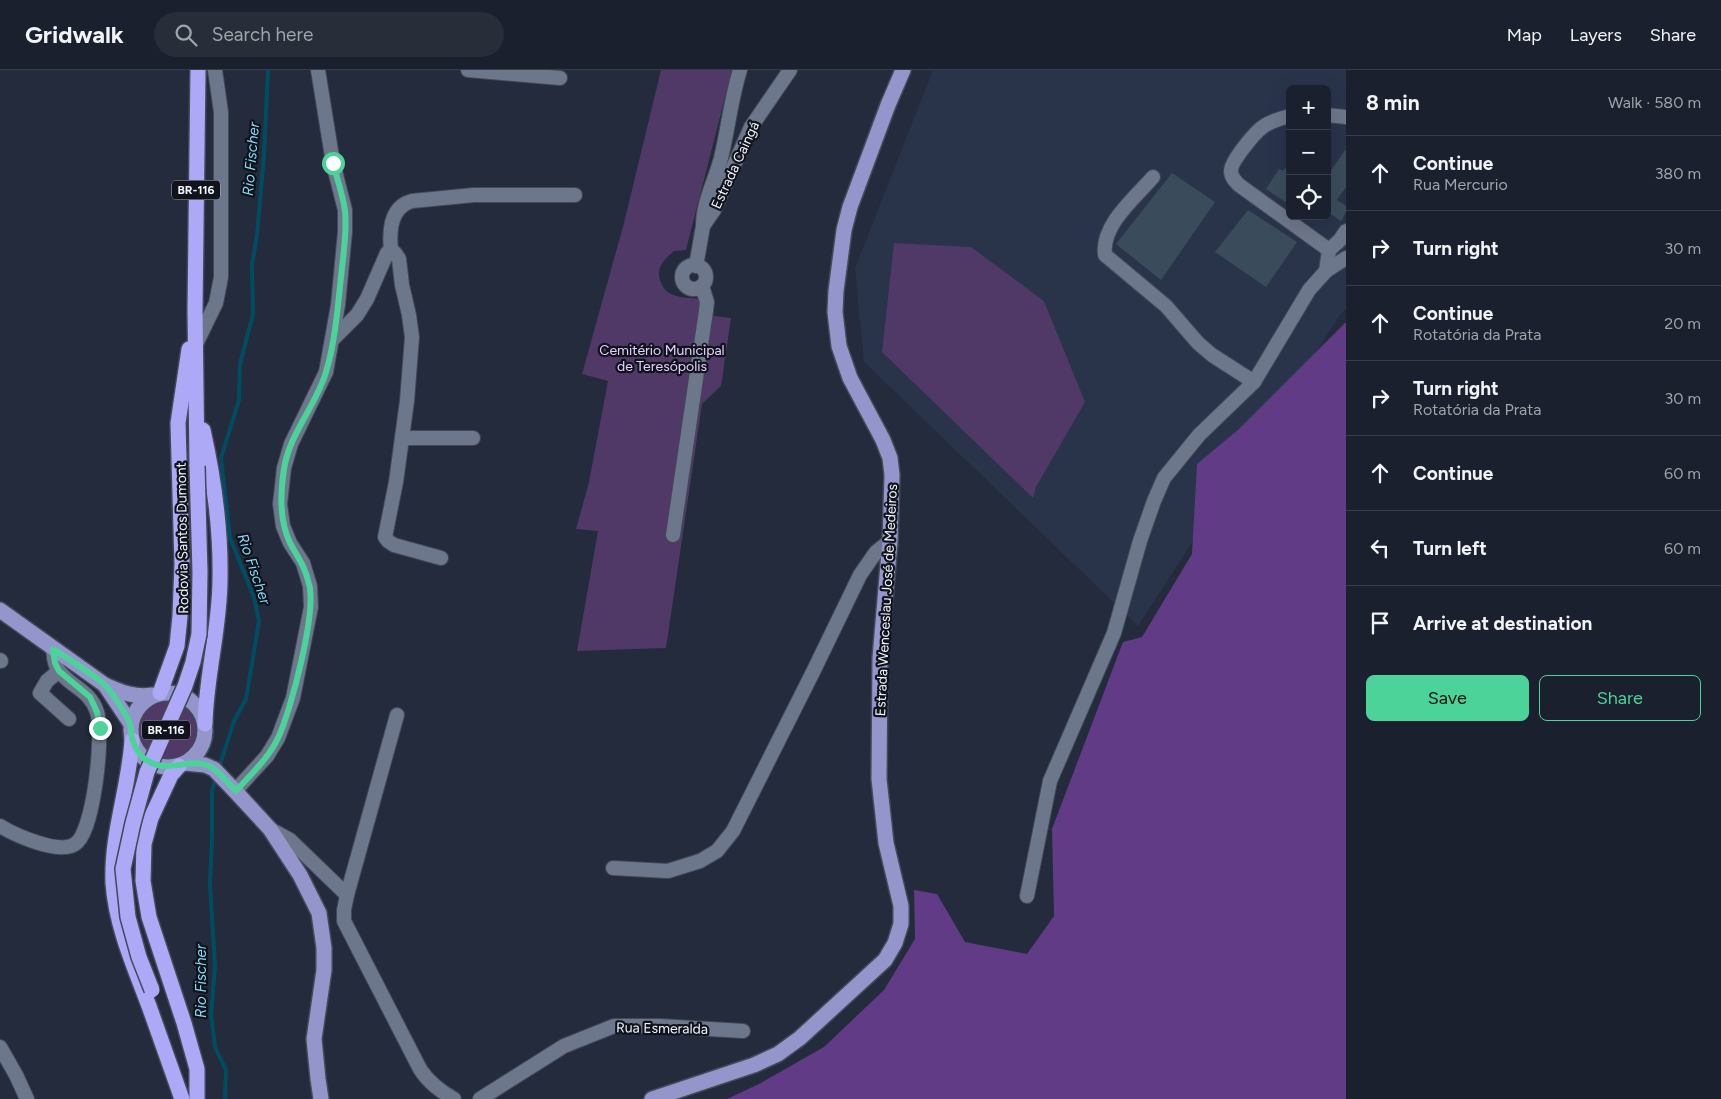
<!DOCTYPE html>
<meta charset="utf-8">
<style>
:root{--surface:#1a202d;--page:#272d39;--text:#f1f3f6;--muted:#9fa3aa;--line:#383e49;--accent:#4cd39a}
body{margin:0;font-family:Figtree,sans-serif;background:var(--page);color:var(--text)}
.controls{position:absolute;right:15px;top:15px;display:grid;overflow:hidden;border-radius:8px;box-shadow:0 5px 20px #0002}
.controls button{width:45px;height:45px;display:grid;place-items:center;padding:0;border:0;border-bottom:1px solid var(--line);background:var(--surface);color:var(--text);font:25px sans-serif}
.stop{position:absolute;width:15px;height:15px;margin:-11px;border:4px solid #4cd39a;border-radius:50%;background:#fff}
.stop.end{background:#4cd39a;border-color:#fff;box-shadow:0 1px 5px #0008}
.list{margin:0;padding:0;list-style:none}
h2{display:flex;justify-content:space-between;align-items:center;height:65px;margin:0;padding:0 20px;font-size:21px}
h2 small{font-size:16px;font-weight:400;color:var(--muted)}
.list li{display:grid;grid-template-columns:32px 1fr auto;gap:15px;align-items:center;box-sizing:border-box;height:75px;padding:0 20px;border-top:1px solid var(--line)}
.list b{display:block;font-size:19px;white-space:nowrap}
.list p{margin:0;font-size:16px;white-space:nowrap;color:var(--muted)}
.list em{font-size:16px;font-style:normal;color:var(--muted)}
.actions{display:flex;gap:10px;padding:15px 20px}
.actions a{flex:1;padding:11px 0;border:1px solid var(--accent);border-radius:8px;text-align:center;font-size:18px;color:var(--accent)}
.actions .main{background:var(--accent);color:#111}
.icon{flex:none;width:28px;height:28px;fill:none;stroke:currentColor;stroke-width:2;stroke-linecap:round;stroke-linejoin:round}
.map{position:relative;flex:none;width:1346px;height:1029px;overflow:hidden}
header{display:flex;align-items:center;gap:30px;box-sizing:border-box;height:70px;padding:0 25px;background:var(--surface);border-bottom:1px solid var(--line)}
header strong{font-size:24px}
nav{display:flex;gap:28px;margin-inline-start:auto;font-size:18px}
.search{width:350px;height:45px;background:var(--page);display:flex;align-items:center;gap:12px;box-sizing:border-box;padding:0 18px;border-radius:28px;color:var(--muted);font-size:19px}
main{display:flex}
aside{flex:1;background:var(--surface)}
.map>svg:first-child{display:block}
.built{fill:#29334a;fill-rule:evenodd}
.green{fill:#503867}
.forest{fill:#623b86}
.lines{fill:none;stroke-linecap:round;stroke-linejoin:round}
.stream{stroke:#004d62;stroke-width:4}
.building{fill:#3a4c5b}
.minor-casing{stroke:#434957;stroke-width:16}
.major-casing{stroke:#434957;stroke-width:18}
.highway-casing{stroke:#434957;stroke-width:18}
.minor{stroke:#6d778b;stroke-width:14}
.major{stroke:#9395cb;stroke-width:15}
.highway{stroke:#ada9f6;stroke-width:15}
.highway-bridge-casing{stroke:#434957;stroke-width:18;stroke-linecap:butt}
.highway-bridge{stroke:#ada9f6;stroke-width:15}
.route{stroke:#4cd39a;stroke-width:6}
.labels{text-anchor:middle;stroke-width:4.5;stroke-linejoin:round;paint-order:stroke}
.shield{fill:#10131b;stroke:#adb0ba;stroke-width:1}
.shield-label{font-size:12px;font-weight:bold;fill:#f0f4fe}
.street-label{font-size:14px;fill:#f0f4fe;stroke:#10131b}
.park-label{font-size:14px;fill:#e6d2fd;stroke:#10131b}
.water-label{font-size:15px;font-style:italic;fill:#85d9f8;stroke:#10131b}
</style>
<header>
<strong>Gridwalk</strong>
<div class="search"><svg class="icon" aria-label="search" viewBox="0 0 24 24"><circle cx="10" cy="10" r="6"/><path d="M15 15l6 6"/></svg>Search here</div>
<nav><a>Map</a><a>Layers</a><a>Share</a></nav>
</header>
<main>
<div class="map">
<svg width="1346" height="1029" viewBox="0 0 1346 1029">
<rect width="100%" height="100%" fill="#232b3c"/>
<path class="built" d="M933 0H1346V239L1340 245 1138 556 864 292 855 198ZM1290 19H1327V146H1290Z"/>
<g class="green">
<path d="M661 0H732L686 180 674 181C663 190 654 200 662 215 664 219 667 222 671 224 681 229 696 228 707 229L705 245 731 248 721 316 702 334 666 578 577 581 598 461 576 459 589 412 608 311 582 304 624 153Z"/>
<path d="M894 173 971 177 1044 231 1085 332 1036 417 1033 428 882 282Z"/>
<path d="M168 627 173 628 149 682C126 663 141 632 168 627Z"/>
<path d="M186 633C211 652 193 693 163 688Z"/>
</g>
<path class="forest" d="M1346 252V1029H727L759 1014 824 977 884 920 915 869 914 820 937 824 965 872 1027 884 1054 846 1052 759 1123 572 1142 567 1192 484 1197 394 1239 359Z"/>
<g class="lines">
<g class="stream">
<path d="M219 698 234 651 246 629 259 551 254 527 230 468 221 388 239 330 240 294 253 244 252 195 257 165 264 85 268 0"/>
<path d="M216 707 212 721V768L210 814 215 896 211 944 215 977 226 1000 225 1029"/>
</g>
</g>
<g class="building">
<path d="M1346 79V117L1337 130 1346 136V142L1341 151 1327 142V106Z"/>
<path d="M1290 93V135L1266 119 1279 99 1283 101Z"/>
<path d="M1172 103 1215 132 1161 210 1116 174Z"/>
<path d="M1248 140 1297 172 1266 217 1215 182Z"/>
</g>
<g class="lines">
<g class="minor-casing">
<g id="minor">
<path d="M468 0 560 8"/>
<path d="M1327 45 1346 47"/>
<path d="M1290 46C1282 48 1270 52 1264 56 1255 62 1231 91 1231 101 1231 107 1235 111 1239 115L1329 180 1326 201"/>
<path d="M1153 107C1135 128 1101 155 1105 185L1166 236 1198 273 1212 285 1254 312"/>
<path d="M703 156C703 132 715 111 721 88 728 59 731 29 740 0"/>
<path d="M391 180C389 161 390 137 412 131L474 125H575"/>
<path d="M1329 180 1340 170 1346 161"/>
<circle cx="694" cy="207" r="12"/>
<path d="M696 196 703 156 714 140 751 57 790 0"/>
<path d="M332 270 357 245 367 229 387 183 391 180 395 183 399 189 402 215 409 245 412 267 407 331 396 412 385 467 388 471 394 475 441 488"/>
<path d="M196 274 216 233 221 207V42L215 0"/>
<path d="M402 368H473"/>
<path d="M673 465 706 241 707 232 702 216"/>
<path d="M0 590 1 591"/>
<path d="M59 601 47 611 40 623 69 649"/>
<path d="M397 645 347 825 344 840V851L420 999C429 1013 440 1021 454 1029"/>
<path d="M235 721 267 686 278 668 293 628 311 537 310 516 303 493 290 473 283 456 280 434 284 398 291 374 326 302 338 235 345 162V140L333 93 318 0"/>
<path d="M0 756C15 765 59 785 75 774 94 763 104 663 97 642 90 620 71 617 59 601 54 595 54 587 53 579"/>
<path d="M270 759 290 770 347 825"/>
<path d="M613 798 668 801 700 791 717 781 733 761 814 600 860 505 876 482 890 471"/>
<path d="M1027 826 1050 711 1114 563 1140 471 1154 431 1164 408 1199 365 1254 312 1309 220 1326 201 1346 188"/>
<path d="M0 977 16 1005 27 1029"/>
<path d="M480 1029 564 976 614 956H660L743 961"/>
</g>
</g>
<g class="major-casing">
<g id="major">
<path d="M0 540 105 615C121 622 135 628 152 625"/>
<path d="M105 615 131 654"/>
<circle cx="168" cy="660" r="37"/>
<path d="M185 693 205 695 214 699 235 721 270 759 300 805 319 843 324 878V900L314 969 318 1009 321 1029"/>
<path d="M652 1029 754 995 778 984 800 968 885 890 895 873 901 854V836L886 773 879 709 880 588 890 471 892 405 890 388 883 370 850 308 839 276 835 242 836 221 844 160 850 137 888 35 903 0"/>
</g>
</g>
<g class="highway-casing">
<g id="highway">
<path d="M203 360C214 409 221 459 220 509 220 558 206 605 205 654"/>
<path d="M197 396 195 240 198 0"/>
<path d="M160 623 177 576 180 546 182 494 178 353 189 279"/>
<path d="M132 670C129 718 111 764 113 813 116 856 134 896 149 936 160 967 171 998 182 1029"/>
<path d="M179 696 171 705 151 748 144 774 143 811 149 847 184 953 197 999V1029"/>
</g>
</g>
<use href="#minor" class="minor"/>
<use href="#major" class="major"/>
<use href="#highway" class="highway"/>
<g class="highway-bridge-casing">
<path id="highway-bridge" d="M152 920 139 887 128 847 123 799 133 753 147 702 185 616 193 592 199 564 200 502 197 396"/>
</g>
<use href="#highway-bridge" class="highway-bridge"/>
</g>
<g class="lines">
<path class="route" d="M100 658 97 642 90 627 59 601 55 593 53 579C70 590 88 601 104 614 110 619 125 643 129 651 131 655 131 658 131 662 132 672 137 683 145 689 169 707 192 683 214 699 222 705 229 714 236 721 251 704 268 689 278 668 291 641 317 541 309 514 305 496 298 488 290 473 279 450 280 424 284 399 289 364 316 336 326 302 336 269 338 232 342 198 344 179 347 160 345 141 343 125 337 109 333 93"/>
</g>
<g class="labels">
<g class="shield">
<rect x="172" y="110.5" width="48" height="19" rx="4"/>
<rect x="142" y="650.5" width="48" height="19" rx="4"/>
</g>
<g class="shield-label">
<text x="196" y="124">BR-116</text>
<text x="166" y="664">BR-116</text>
</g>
<g class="street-label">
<text transform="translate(735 95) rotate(-65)" y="5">Estrada Caingá</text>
<text transform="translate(182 468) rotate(-91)" y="5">Rodovia Santos Dumont</text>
<text transform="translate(886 530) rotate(-87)" y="5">Estrada Wenceslau José de Medeiros</text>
<text transform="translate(662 958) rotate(1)" y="5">Rua Esmeralda</text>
</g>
<g class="park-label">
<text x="662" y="285">Cemitério Municipal<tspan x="662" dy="16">de Teresópolis</tspan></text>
</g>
<g class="water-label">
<text transform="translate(251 89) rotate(-85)" y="5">Rio Fischer</text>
<text transform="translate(254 499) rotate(71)" y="5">Rio Fischer</text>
<text transform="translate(201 911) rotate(-90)" y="5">Rio Fischer</text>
</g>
</g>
</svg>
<div class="controls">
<button>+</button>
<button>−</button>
<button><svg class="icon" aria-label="locate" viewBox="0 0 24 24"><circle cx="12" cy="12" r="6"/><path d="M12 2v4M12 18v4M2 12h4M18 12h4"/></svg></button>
</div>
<div class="stop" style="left:333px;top:93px"></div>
<div class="stop end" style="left:100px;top:658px"></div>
</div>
<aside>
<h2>8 min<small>Walk · 580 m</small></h2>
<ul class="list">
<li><svg class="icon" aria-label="ahead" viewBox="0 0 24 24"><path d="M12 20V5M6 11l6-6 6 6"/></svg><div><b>Continue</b><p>Rua Mercurio</p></div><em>380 m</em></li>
<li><svg class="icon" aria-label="right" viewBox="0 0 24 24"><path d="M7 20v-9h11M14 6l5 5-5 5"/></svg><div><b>Turn right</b></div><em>30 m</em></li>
<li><svg class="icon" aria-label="ahead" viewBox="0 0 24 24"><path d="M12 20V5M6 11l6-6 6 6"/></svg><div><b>Continue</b><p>Rotatória da Prata</p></div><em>20 m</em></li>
<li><svg class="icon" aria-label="right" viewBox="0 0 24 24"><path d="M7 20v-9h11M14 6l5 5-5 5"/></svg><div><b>Turn right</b><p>Rotatória da Prata</p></div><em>30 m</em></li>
<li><svg class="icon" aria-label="ahead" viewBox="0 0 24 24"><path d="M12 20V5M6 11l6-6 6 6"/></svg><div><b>Continue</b></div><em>60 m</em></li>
<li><svg class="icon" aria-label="left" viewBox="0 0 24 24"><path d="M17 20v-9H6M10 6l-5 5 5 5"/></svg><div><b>Turn left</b></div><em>60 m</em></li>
<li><svg class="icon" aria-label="arrive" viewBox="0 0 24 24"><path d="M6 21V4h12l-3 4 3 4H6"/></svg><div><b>Arrive at destination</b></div></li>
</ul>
<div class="actions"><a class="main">Save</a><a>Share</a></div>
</aside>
</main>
